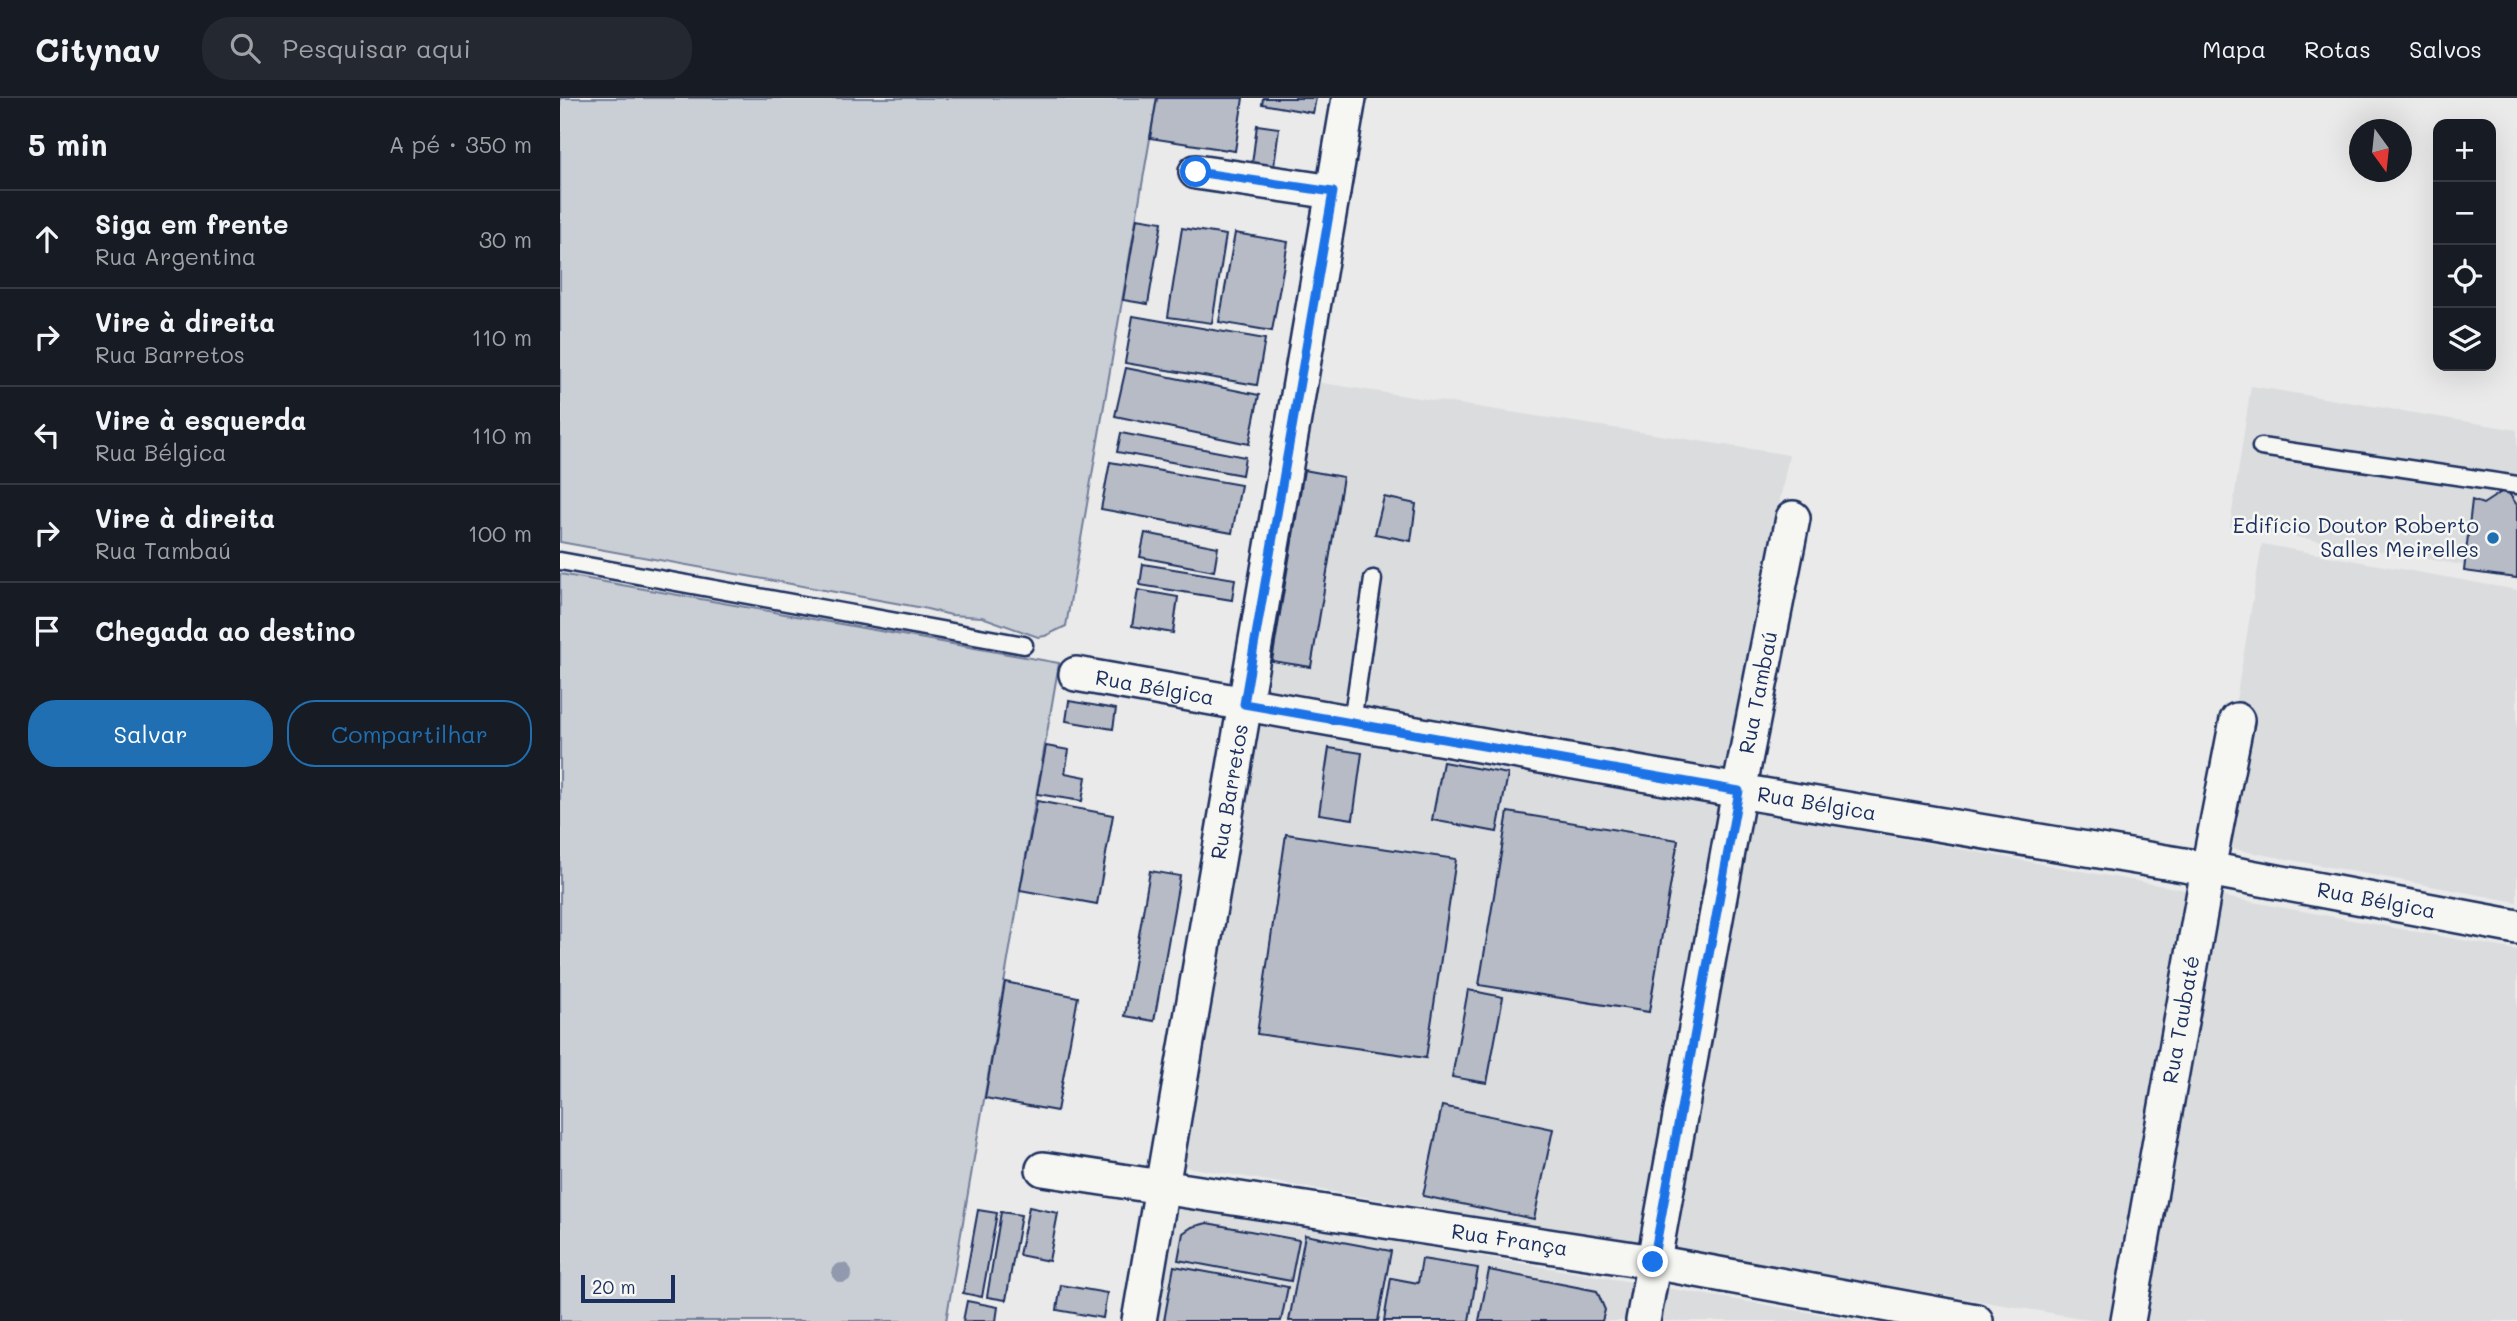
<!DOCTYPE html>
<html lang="pt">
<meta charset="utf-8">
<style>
:root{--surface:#171b24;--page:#242831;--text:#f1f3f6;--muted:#9ea1a6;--line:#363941;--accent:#1f6fb2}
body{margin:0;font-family:Mali,sans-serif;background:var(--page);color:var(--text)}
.controls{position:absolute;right:21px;top:21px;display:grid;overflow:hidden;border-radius:14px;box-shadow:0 7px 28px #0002}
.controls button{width:63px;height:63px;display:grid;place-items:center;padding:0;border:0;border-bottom:2px solid var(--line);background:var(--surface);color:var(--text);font:35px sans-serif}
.compass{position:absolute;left:1789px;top:21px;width:63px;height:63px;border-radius:50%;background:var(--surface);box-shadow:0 7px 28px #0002;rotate:165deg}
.scale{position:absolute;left:21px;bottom:18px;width:94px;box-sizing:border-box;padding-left:7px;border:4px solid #1b2f5e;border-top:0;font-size:19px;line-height:24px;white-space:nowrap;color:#1b2f5e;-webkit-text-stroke:5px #f6f6f2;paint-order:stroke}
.stop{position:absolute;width:21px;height:21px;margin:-16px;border:5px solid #1a73e8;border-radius:50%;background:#fff}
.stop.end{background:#1a73e8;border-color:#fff;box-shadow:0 2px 7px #0008}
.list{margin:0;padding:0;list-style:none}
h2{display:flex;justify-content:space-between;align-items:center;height:91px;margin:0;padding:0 28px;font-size:30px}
h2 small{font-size:23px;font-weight:400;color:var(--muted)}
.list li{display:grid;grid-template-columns:46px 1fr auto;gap:21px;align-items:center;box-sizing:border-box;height:98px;padding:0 28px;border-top:2px solid var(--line)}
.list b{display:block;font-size:26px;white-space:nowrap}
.list p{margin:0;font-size:23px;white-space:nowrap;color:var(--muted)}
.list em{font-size:23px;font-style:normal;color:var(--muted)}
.actions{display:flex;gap:14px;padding:21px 28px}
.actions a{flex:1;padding:16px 0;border:2px solid var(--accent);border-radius:28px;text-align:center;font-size:24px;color:var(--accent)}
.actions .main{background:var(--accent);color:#fff}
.icon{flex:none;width:38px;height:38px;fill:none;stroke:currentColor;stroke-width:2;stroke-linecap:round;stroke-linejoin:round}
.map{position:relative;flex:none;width:1957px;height:1223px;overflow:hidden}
header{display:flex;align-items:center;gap:42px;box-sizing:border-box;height:98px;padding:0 35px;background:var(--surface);border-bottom:2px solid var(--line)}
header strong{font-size:33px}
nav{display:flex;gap:38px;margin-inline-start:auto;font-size:24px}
.search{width:490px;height:63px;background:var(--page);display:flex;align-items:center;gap:18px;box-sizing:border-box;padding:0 24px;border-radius:28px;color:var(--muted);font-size:26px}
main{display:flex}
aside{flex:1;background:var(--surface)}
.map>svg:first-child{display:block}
.built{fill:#dadcde}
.green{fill:#caced5;stroke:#727e9a;stroke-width:2}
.building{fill:#b6bbc6;stroke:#1b2f5e;stroke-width:2}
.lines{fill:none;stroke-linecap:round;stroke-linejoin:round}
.service-casing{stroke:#1b2f5e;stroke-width:21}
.minor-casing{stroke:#1b2f5e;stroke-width:38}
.service{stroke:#f6f6f2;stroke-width:16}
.minor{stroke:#f6f6f2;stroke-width:33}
.tree{fill:#9099ad}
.route{stroke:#1a73e8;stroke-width:9}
.poi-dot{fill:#1f6fb2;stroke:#f6f6f2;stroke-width:2.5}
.labels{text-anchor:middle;stroke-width:5;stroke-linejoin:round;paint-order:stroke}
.poi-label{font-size:21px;fill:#1b2f5e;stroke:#f6f6f2;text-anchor:end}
.street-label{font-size:21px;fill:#1b2f5e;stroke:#f6f6f2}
</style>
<header>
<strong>Citynav</strong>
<div class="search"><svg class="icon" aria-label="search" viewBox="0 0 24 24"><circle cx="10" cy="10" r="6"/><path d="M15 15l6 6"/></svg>Pesquisar aqui</div>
<nav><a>Mapa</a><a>Rotas</a><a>Salvos</a></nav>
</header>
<main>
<aside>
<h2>5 min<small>A pé · 350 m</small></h2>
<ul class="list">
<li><svg class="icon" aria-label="ahead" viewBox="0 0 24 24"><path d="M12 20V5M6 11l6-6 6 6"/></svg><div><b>Siga em frente</b><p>Rua Argentina</p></div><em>30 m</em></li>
<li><svg class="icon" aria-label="right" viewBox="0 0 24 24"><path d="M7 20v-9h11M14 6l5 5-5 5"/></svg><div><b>Vire à direita</b><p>Rua Barretos</p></div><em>110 m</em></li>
<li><svg class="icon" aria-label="left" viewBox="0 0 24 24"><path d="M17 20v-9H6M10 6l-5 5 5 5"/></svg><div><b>Vire à esquerda</b><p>Rua Bélgica</p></div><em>110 m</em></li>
<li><svg class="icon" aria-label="right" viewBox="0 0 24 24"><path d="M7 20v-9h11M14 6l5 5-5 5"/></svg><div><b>Vire à direita</b><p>Rua Tambaú</p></div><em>100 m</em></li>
<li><svg class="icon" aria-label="arrive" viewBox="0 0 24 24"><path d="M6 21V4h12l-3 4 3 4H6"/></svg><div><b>Chegada ao destino</b></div></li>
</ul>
<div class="actions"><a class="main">Salvar</a><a>Compartilhar</a></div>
</aside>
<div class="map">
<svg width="1957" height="1223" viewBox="0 0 1957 1223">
<rect width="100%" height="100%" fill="#e9eae9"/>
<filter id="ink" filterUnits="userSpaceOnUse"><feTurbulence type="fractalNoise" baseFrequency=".0143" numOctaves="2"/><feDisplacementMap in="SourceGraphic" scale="14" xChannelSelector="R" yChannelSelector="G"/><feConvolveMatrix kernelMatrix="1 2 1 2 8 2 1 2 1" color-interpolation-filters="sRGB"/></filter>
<g filter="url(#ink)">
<g class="built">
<path d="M755 284 1229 357 1165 675 700 592Z"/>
<path d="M1691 288 1957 332V476L1670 428Z"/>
<path d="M1702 446 1957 492V804L1652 747Z"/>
<path d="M699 624 1957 852V1223H1539L620 1068Z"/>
<path d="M612 1106 1300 1223H593Z"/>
</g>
<g class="green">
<path d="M0 0H597L506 528 485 538 478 539 422 519 391 517 363 510 0 444Z"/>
<path d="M0 476 499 565 386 1223H0Z"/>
</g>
<g class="building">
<path d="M597 0H683L675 53 590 40Z"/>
<path d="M703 0H756L753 15 702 6Z"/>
<path d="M697 27 719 30 713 76 691 74Z"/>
<path d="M577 120 602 124 588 206 563 202Z"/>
<path d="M622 130 666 137 652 225 608 219Z"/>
<path d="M675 135 728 144 712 233 659 224Z"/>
<path d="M573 218 705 241 697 287 565 265Z"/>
<path d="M566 270 699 297 689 346 555 318Z"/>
<path d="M561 335 685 359 682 377 557 354Z"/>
<path d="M550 364 681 387 672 435 541 411Z"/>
<path d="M744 372 783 379 751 569 712 563Z"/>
<path d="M1946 391 1957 407V480L1904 473 1912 402 1923 406Z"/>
<path d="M824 399 856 406 851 443 815 436Z"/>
<path d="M585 435 658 449 654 473 580 459Z"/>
<path d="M583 466 675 481 672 502 580 487Z"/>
<path d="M578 492 618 499 613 535 572 528Z"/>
<path d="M509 603 556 611 553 631 506 623Z"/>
<path d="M486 648 509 652 505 675 526 679 522 703 477 696Z"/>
<path d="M769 650 802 655 793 721 759 716Z"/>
<path d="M883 664 948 676 937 734 872 722Z"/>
<path d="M477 703 553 717 537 806 460 792Z"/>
<path d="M948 714 1118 742 1089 914 919 887Z"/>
<path d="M726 736 896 761 866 960 697 936Z"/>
<path d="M590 773 620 778 594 923 565 918Z"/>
<path d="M445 884 518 899 497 1013 425 1000Z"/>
<path d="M908 892 943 899 927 985 892 979Z"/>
<path d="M882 1008 993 1031 974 1121 863 1098Z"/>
<path d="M469 1109 498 1115 489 1163 459 1157Z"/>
<path d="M418 1112 437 1115 422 1199 403 1195Z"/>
<path d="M441 1114 461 1117 446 1202 427 1199Z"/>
<path d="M647 1125 739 1142 731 1183 618 1162 623 1135 632 1129Z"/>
<path d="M745 1137 831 1153 818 1223H729Z"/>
<path d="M862 1161 918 1170 909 1223H824L831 1180 858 1185Z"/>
<path d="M614 1168 728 1189 721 1223H604Z"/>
<path d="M929 1172 1037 1193 1045 1212 1042 1223H919Z"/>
<path d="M501 1187 547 1195 543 1220 497 1212Z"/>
<path d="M407 1203 438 1209 436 1223H403Z"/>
</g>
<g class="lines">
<g class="service-casing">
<g id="service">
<path d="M1701 349 1957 387"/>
<path d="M0 463 464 547"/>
<path d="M792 624 813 481"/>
</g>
</g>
<g class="minor-casing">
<g id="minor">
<path d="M636 74 773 94"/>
<path id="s1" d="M516 576 1179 693 1648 771 1957 829"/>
<path id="s2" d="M483 1071 1093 1164 1416 1223"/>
<path id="s3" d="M579 1223 789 0"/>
<path id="s4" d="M1083 1223 1179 693 1233 420"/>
<path id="s5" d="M1568 1223 1648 771 1677 622"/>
</g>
</g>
<use href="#service" class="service"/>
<use href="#minor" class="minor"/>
</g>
<circle class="tree" cx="282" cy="1175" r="10"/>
</g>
<g class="lines" filter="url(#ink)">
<path class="route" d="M636 74 773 94 684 606 1179 693 1093 1164"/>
</g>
<circle class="poi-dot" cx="1933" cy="440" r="7"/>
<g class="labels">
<g class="poi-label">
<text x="1919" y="435">Edifício Doutor Roberto<tspan x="1919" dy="24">Salles Meirelles</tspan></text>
</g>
<g class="street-label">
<text dy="7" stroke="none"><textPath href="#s1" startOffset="80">Rua Bélgica</textPath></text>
<text dy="7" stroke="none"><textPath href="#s4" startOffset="639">Rua Tambaú</textPath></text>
<text dy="7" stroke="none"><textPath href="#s3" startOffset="537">Rua Barretos</textPath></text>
<text dy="7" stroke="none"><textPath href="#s1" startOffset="752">Rua Bélgica</textPath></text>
<text dy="7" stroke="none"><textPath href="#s1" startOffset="1320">Rua Bélgica</textPath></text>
<text dy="7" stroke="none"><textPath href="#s5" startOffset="306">Rua Taubaté</textPath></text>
<text dy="7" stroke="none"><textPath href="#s2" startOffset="472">Rua França</textPath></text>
</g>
</g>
</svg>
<div class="controls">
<button>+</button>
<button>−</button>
<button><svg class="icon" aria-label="locate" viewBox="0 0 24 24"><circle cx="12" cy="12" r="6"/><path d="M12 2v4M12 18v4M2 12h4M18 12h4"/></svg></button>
<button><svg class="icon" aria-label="layers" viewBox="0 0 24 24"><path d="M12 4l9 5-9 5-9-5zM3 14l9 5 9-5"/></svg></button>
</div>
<svg class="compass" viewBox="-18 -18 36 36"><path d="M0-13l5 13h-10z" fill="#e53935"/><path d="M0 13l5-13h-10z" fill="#9ea1a6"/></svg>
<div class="scale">20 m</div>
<div class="stop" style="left:636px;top:74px"></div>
<div class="stop end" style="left:1093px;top:1164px"></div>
</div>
</main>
